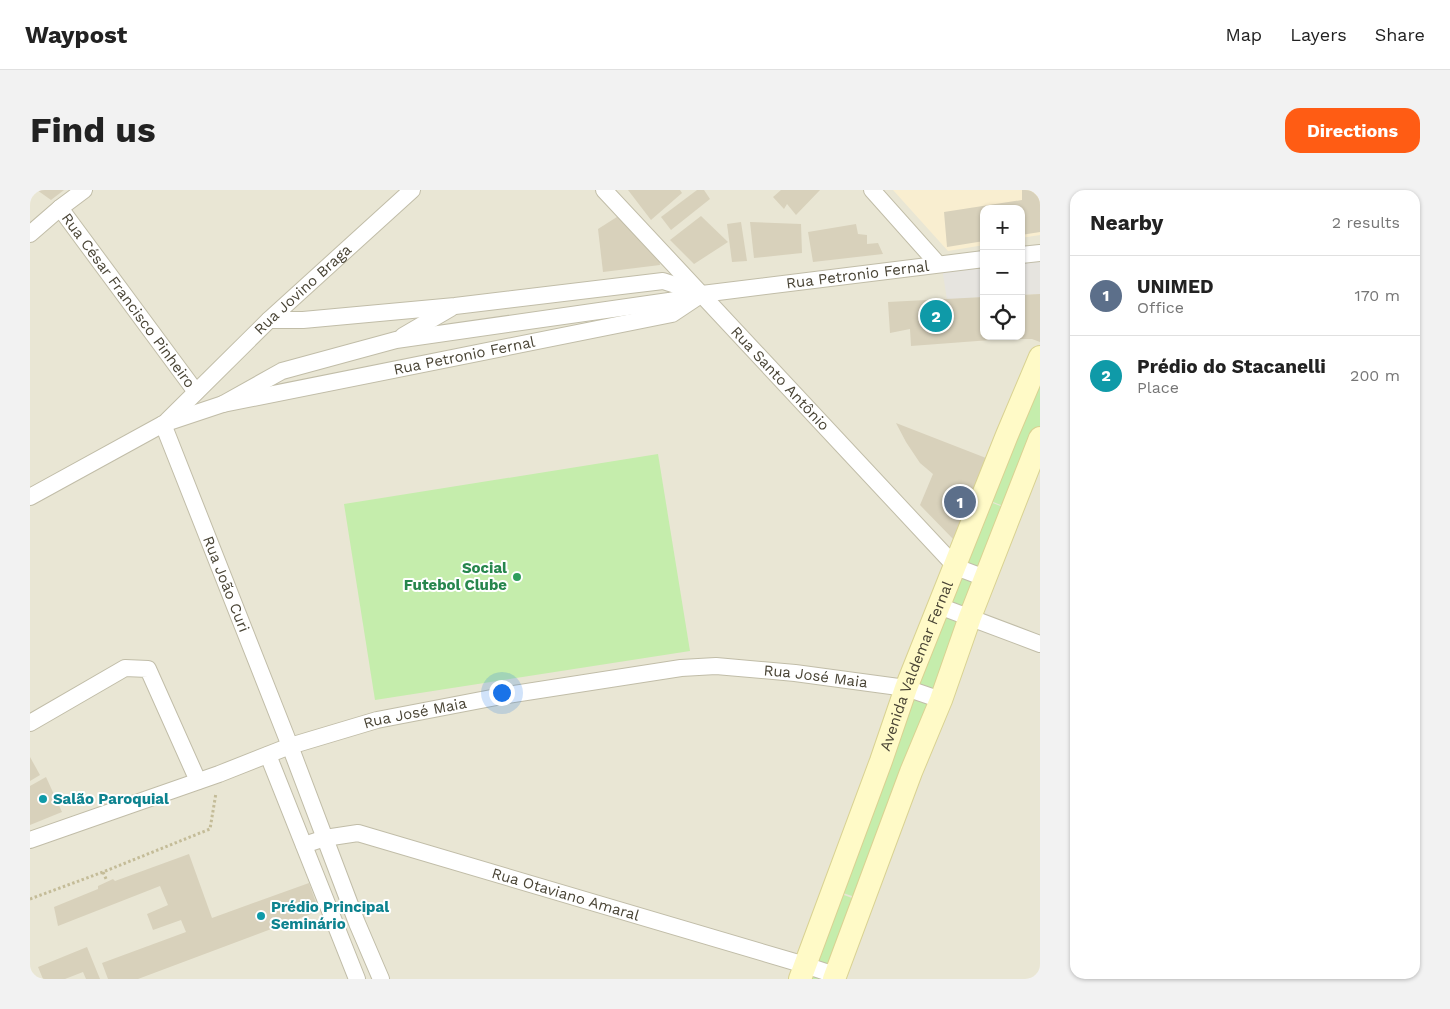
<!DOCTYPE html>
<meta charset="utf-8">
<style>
:root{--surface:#fff;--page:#f2f2f2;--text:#222;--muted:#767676;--line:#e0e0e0;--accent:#ff5c14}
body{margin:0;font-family:"Work Sans",sans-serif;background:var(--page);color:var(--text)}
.controls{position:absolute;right:15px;top:15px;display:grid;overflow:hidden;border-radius:10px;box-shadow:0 1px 4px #0004}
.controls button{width:45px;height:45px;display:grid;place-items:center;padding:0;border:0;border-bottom:1px solid var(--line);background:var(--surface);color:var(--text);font:25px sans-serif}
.you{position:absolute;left:471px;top:502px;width:18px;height:18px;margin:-12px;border:4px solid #fff;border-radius:50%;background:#1a73e8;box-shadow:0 0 0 8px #1a73e833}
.badge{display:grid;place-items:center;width:32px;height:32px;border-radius:50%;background:var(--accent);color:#fff;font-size:16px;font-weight:700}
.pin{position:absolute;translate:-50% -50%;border:2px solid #fff;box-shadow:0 1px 5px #0006}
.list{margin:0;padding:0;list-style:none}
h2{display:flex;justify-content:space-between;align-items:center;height:65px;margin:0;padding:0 20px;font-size:21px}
h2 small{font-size:16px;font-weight:400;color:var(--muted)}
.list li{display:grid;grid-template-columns:32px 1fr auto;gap:15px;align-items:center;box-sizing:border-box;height:80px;padding:0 20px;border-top:1px solid var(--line)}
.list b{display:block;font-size:19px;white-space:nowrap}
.list p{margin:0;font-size:16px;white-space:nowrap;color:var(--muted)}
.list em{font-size:16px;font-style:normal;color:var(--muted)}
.icon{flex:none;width:28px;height:28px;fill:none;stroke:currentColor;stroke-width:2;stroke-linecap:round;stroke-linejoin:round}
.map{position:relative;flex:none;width:1010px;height:789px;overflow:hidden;border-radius:15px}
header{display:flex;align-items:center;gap:30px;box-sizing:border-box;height:70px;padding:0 25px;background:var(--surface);border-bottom:1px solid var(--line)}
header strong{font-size:24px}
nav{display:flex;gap:28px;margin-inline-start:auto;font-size:18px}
.intro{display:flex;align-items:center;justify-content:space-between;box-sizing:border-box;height:120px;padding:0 30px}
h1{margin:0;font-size:35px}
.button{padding:12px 22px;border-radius:15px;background:var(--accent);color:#fff;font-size:18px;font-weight:700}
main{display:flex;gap:30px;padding:0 30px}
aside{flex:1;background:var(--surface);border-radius:15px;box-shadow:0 1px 4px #0004}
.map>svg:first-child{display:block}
.residential{fill:#e9e6d4;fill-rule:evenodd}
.commercial{fill:#f9eed0}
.green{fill:#c5edac}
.parking{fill:#e6e4df}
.building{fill:#d8d1bb}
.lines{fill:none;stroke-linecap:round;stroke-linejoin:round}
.street-casing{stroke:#c1bda8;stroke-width:18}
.secondary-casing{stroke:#d9d292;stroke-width:24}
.path{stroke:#c4bc98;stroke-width:3;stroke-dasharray:2.5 2.5;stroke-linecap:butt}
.street{stroke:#fff;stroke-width:16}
.secondary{stroke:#fffac7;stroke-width:22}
.leisure-dot{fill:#2e9e5b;stroke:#fff;stroke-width:2}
.culture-dot{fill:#0f9aa8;stroke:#fff;stroke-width:2}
.labels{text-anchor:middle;stroke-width:4;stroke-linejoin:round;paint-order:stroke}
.street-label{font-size:15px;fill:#494435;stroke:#fff}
.leisure-label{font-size:15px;font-weight:bold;fill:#27864d;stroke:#fff;text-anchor:end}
.culture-label{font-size:15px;font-weight:bold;fill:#0d838f;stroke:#fff;text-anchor:start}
</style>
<header>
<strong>Waypost</strong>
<nav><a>Map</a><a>Layers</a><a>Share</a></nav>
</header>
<div class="intro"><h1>Find us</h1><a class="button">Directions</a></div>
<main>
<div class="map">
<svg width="1010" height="789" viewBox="0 0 1010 789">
<rect width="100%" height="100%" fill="#f5f3e7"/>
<path class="residential" d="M0 0H1010V789H0ZM954 19H991V146H954Z"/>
<path class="commercial" d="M863 0H1010V45L991 48V19H954V55L918 61Z"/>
<g class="green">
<path d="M1010 186V247L981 319 953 308Z"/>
<path d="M628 264 660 461 345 510 314 314Z"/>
<path d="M952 309 981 320 940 427 910 416Z"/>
<path d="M910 417 939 428 911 509 876 498Z"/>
<path d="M877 500 908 511 834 710 804 700Z"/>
<path d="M803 701 833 712 803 789H771Z"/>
</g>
<g class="parking">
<path d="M1010 68V104L991 105V70Z"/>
<path d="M954 74V107L917 110 912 78Z"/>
</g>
<g class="building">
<path d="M7 0H34L21 10Z"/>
<path d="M598 0H650L652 3 621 30Z"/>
<path d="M667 0H674L680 9 641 40 631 27Z"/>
<path d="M751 0H790L766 25 757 14 754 19 743 7Z"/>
<path d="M992 0H1010V42L991 45V19H954V51L917 57 914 22 992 10Z"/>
<path d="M590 25 629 68 630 75 573 82 568 39Z"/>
<path d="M671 26 698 52 664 74 640 50Z"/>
<path d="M711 32 717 71 702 72 697 34Z"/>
<path d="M720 32 771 34 772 63 724 68Z"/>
<path d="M826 34 828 44 837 45V54L848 53 853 64 783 72 778 42Z"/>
<path d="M1010 104V152L1002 149H974L881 156 880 139 860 143 858 112 954 107V146H991V105Z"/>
<path d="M866 233 956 268 925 351 890 315 903 284 890 273 876 252Z"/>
<path d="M0 567 10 585 0 591Z"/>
<path d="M16 587 32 622 0 635V596Z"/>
<path d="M159 664 182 728 279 693 289 721 108 789H78L72 773 156 742 151 730 123 740 117 724 138 715 130 696 28 736 24 717 68 699V696L83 689 85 691Z"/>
<path d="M57 757 70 789H56L53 782 35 789H13L8 777Z"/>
</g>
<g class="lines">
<g class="street-casing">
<g id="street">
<path id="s1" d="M574 0 926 377 955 388"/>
<path d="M842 0 908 74"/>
<path id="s2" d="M30 18 166 202"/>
<path d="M0 44 30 18 54 0"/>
<path d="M991 65 1010 63"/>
<path d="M239 130H273L425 116 633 91 670 103"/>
<path d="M373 146 421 118"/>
<path id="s3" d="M193 214 252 181 366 150 639 111 672 104 954 69"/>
<path id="s4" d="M137 231 239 130 382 0"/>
<path id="s5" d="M133 234 260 556 327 733 351 789"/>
<path id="s6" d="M0 307 133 234 193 214 642 124 666 108"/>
<path d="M909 416 1010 454"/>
<path d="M0 533 95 478 118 479 168 591"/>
<path d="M238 565 327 789"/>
<path id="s7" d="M0 650 189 584 260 556 347 530 477 505 651 478 686 476 765 483 876 498 911 510"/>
<path id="s8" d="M274 655 295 648 328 643 775 775 805 785"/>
</g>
</g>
<g class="secondary-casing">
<g id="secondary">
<path id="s9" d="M770 789 851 571 876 498 977 245 1010 167"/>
<path d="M804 789 881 582 911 510 940 427 1010 248"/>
</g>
</g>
<g class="path">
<path d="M73 682 77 691"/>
<path d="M0 709 73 682 180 639 186 603"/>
</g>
<use href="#street" class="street"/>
<use href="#secondary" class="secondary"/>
</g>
<circle class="leisure-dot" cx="487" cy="387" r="5"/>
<g class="culture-dot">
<circle cx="13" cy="609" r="5"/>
<circle cx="231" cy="726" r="5"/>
</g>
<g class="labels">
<g class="street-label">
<text dy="5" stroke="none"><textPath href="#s3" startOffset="652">Rua Petronio Fernal</textPath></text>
<text dy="5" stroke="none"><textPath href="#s4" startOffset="189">Rua Jovino Braga</textPath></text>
<text dy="5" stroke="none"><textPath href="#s2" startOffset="115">Rua César Francisco Pinheiro</textPath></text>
<text dy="5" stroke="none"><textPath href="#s6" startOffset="461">Rua Petronio Fernal</textPath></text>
<text dy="5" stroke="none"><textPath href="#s1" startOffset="258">Rua Santo Antônio</textPath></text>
<text dy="5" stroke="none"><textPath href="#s5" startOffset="172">Rua João Curi</textPath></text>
<text dy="5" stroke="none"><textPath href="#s9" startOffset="334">Avenida Valdemar Fernal</textPath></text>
<text dy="5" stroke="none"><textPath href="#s7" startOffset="811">Rua José Maia</textPath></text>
<text dy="5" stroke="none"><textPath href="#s7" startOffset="406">Rua José Maia</textPath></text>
<text dy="5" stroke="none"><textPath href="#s8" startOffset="272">Rua Otaviano Amaral</textPath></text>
</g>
<g class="leisure-label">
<text x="477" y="383">Social<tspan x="477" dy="17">Futebol Clube</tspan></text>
</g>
<g class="culture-label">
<text x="23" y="614">Salão Paroquial</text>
<text x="241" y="722">Prédio Principal<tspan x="241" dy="17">Seminário</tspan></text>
</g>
</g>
</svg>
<div class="controls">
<button>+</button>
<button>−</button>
<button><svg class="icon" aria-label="locate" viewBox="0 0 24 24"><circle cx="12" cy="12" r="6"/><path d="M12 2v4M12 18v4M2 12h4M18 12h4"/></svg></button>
</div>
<div class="you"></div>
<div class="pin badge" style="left:930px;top:312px;background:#5c6f8a">1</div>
<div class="pin badge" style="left:906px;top:126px;background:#0f9aa8">2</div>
</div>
<aside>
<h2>Nearby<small>2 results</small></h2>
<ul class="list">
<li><span class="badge" style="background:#5c6f8a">1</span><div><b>UNIMED</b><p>Office</p></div><em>170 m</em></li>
<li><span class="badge" style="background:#0f9aa8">2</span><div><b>Prédio do Stacanelli</b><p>Place</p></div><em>200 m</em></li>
</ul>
</aside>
</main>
